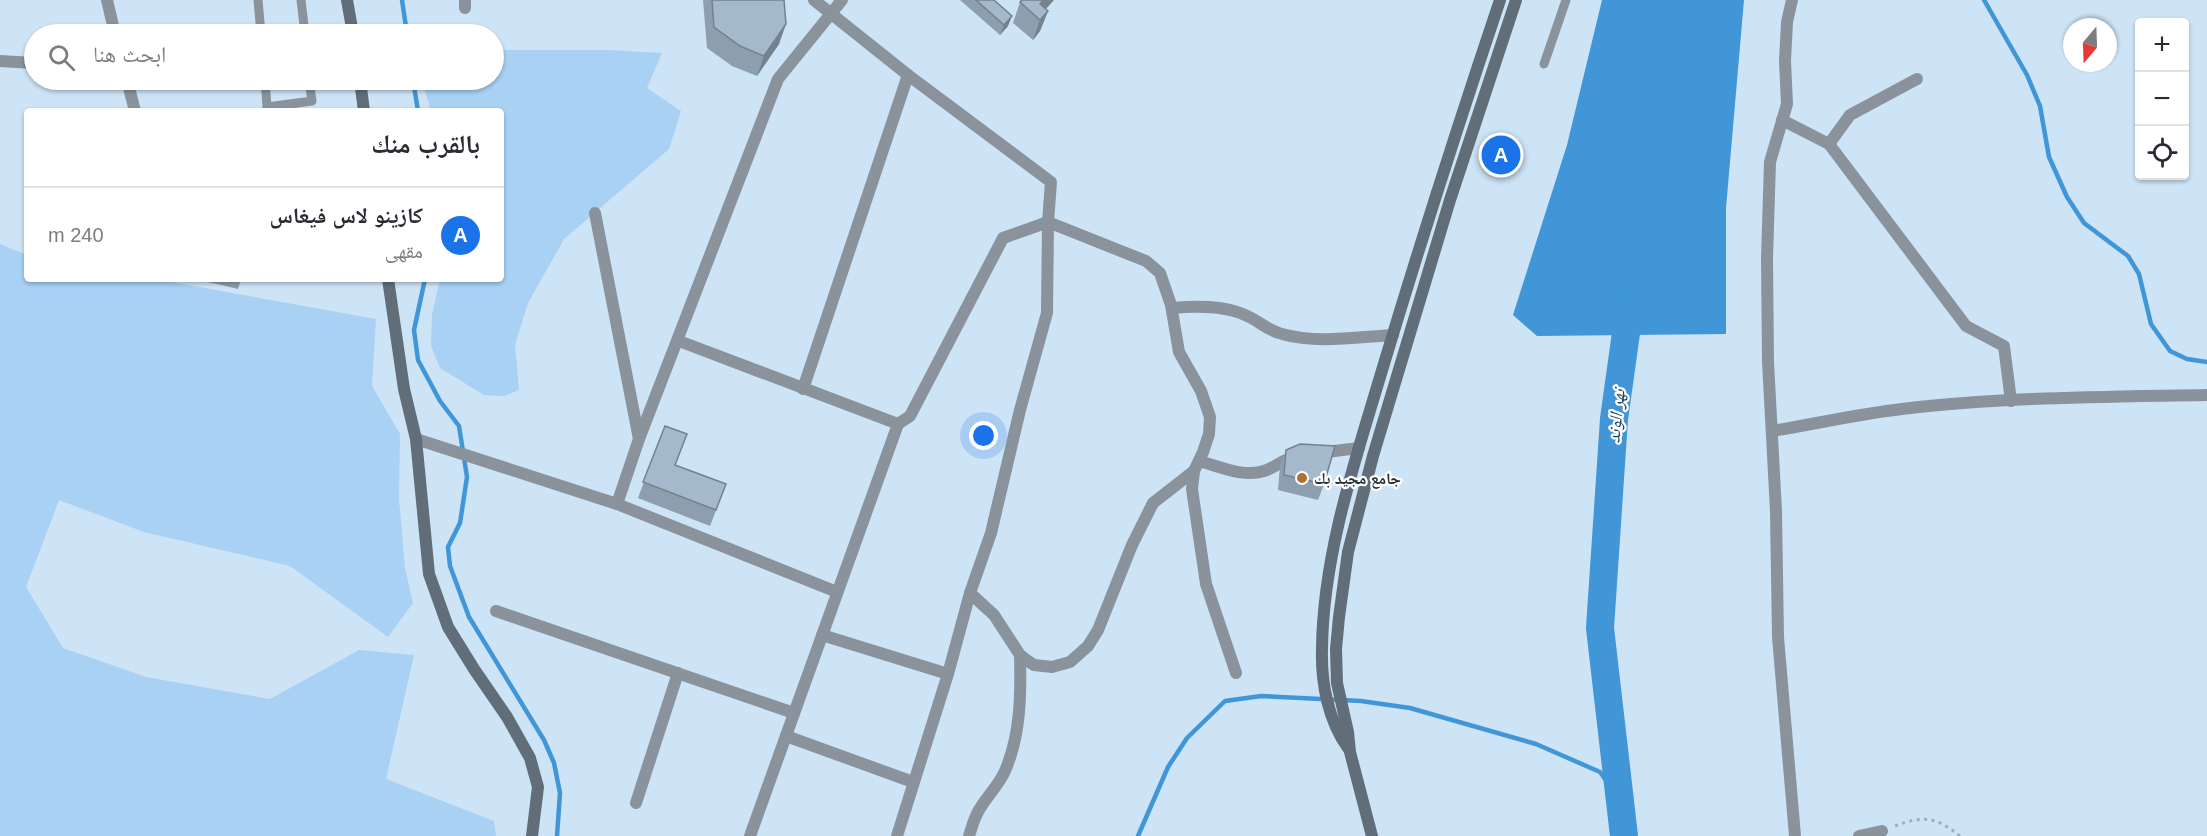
<!DOCTYPE html>
<html lang="ar">
<meta charset="utf-8">
<style>
:root{--surface:#fff;--page:#f7f7f7;--text:#2b2b33;--muted:#7c7c81;--line:#e1e1e2;--accent:#1a73e8}
body{margin:0;font-family:Arial,"Noto Naskh Arabic",sans-serif;background:var(--page);color:var(--text);direction:rtl}
.controls{position:absolute;right:18px;top:18px;display:grid;overflow:hidden;border-radius:6px;box-shadow:0 2px 4px #0004}
.controls button{width:54px;height:54px;display:grid;place-items:center;padding:0;border:0;border-bottom:2px solid var(--line);background:var(--surface);color:var(--text);font:30px sans-serif}
.compass{position:absolute;left:2063px;top:18px;width:54px;height:54px;border-radius:50%;background:var(--surface);box-shadow:0 2px 4px #0004;rotate:199deg}
.you{position:absolute;left:984px;top:436px;width:21px;height:21px;margin:-15px;border:4px solid #fff;border-radius:50%;background:#1a73e8;box-shadow:0 0 0 9px #1a73e833}
.badge{display:grid;place-items:center;width:39px;height:39px;border-radius:50%;background:var(--accent);color:#fff;font-size:20px;font-weight:700}
.pin{position:absolute;translate:-50% -50%;border:3px solid #fff;box-shadow:0 2px 6px #0006}
.list{margin:0;padding:0;list-style:none}
h2{display:flex;justify-content:space-between;align-items:center;height:78px;margin:0;padding:0 24px;font-size:26px}
h2 small{font-size:20px;font-weight:400;color:var(--muted)}
.list li{display:grid;grid-template-columns:39px 1fr auto;gap:18px;align-items:center;box-sizing:border-box;height:96px;padding:0 24px;border-top:2px solid var(--line)}
.list b{display:block;font-size:22px;white-space:nowrap}
.list p{margin:0;font-size:20px;white-space:nowrap;color:var(--muted)}
.list em{font-size:20px;font-style:normal;color:var(--muted)}
.icon{flex:none;width:33px;height:33px;fill:none;stroke:currentColor;stroke-width:2;stroke-linecap:round;stroke-linejoin:round}
.map{position:relative;flex:none;width:2207px;height:836px;overflow:hidden;direction:ltr}
.search{position:absolute;background:var(--surface);box-shadow:0 2px 4px #0004;left:24px;top:24px;width:480px;height:66px;display:flex;align-items:center;gap:15px;box-sizing:border-box;padding:0 21px;border-radius:33px;color:var(--muted);font-size:22px}
.panel{position:absolute;background:var(--surface);box-shadow:0 2px 4px #0004;left:24px;top:108px;width:480px;height:174px;border-radius:6px;direction:rtl}
.map>svg:first-child{display:block}
.green{fill:#a8d1f4}
.water{fill:#4096d6}
.lines{fill:none;stroke-linecap:round;stroke-linejoin:round}
.stream{stroke:#4096d6;stroke-width:4.5}
.river{stroke:#4096d6;stroke-width:28}
.path{stroke:#9caebe;stroke-width:3;stroke-dasharray:3 4.5;stroke-linecap:butt}
.lane{stroke:#8a939b;stroke-width:9}
.street{stroke:#8a939b;stroke-width:12}
.secondary{stroke:#616e7a;stroke-width:12}
.wall{fill:#8d9faf}
.shaded-wall{fill:#73828e}
.building{fill:#a4b9cb;stroke:#73828e;stroke-width:1.5}
.poi-dot{fill:#ac7133;stroke:#fff;stroke-width:2}
.labels{text-anchor:middle;stroke-width:4.5;stroke-linejoin:round;paint-order:stroke}
.poi-label{font-size:16px;font-weight:bold;fill:#2c343b;stroke:#fff;text-anchor:start}
.water-label{font-size:18px;font-style:italic;fill:#1c3f5b;stroke:#fff}
</style>
<div class="map">
<svg width="2207" height="836" viewBox="0 0 2207 836">
<rect width="100%" height="100%" fill="#cde3f6"/>
<g class="green">
<path d="M494 50H608L662 53 647 88 681 111 669 149 564 239 528 303 515 345 519 390 504 396 484 395 440 368 431 346 432 315 440 279H501V111H431L422 80H494Z"/>
<path d="M0 244 27 255V279H155L376 319 372 386 400 434 399 499 405 568 413 603 388 637 290 566 144 532 59 500 26 587 63 648 146 677 270 699 359 650 414 655 386 779 494 821 496 836H0Z"/>
</g>
<path class="water" d="M1602 0H1744L1726 208V334L1537 336 1513 315 1567 145Z"/>
<g class="lines">
<g class="stream">
<path d="M402 0 407 34"/>
<path d="M1984 0 2027 75 2040 106 2049 157 2067 197 2084 223 2128 256 2139 274 2151 324 2170 351 2187 359 2207 362"/>
<path d="M413 80 418 111"/>
<path d="M425 279 414 330 418 360 440 401 459 426 467 477 460 523 448 547 450 566 469 617 544 740 554 763 560 793 557 836"/>
<path d="M1138 836 1168 767 1187 738 1225 701 1261 696 1361 701 1410 708 1536 744 1600 772 1620 800"/>
</g>
<path class="river" d="M1624 836 1600 628 1614 419 1631 297"/>
<path class="path" d="M1895 826C1924 815 1936 817 1960 836"/>
<g class="lane">
<path d="M258 0 261 34"/>
<path d="M301 0 305 34"/>
<path d="M1544 64 1566 0"/>
<path d="M265 80 267 107 312 101 309 80"/>
</g>
<g class="street">
<path d="M107 0 115 34"/>
<path d="M465 0V8"/>
<path d="M814 0 908 75 1051 182 1048 222 1047 313 1020 410 991 533 970 593 948 674 897 836"/>
<path d="M1792 0 1787 22 1785 61 1787 104 1770 162 1767 258 1768 362 1776 511 1778 637 1795 836"/>
<path d="M0 61 34 63"/>
<path d="M127 80 135 111"/>
<path d="M1782 120 1829 144 1966 326 2004 346 2011 401"/>
<path d="M1829 144 1850 115 1917 79"/>
<path d="M595 213 639 439"/>
<path d="M1172 308C1195 306 1223 305 1245 315 1258 320 1268 331 1282 334 1317 344 1357 337 1393 335"/>
<path d="M679 341 898 424"/>
<path d="M803 389 908 75"/>
<path d="M1772 431C1815 424 1858 414 1902 409 2003 397 2106 397 2207 395"/>
<path d="M416 439 617 504 837 592"/>
<path d="M1318 453 1359 448"/>
<path d="M1199 461C1218 466 1244 478 1264 471 1276 467 1285 458 1298 456"/>
<path d="M617 504 639 439 778 79 842 0"/>
<path d="M970 593 994 615 1020 655 1028 661 1034 665 1052 667 1070 662 1088 646 1098 630 1132 545 1153 503 1194 471"/>
<path d="M496 611 794 713"/>
<path d="M822 635 948 674"/>
<path d="M786 736 913 782"/>
<path d="M636 803 678 673"/>
<path d="M750 836 898 424 910 416 1003 238 1048 222 1146 261 1160 273 1171 305 1179 352 1201 391 1210 417 1209 434 1203 452 1194 471 1192 489 1206 584 1236 673"/>
<path d="M969 836C972 827 974 818 979 810 987 796 999 785 1005 771 1021 734 1021 693 1020 655"/>
<path d="M1859 836 1882 831"/>
</g>
<g class="secondary">
<path d="M347 0 353 34"/>
<path d="M360 80 364 111"/>
<path d="M388 279 404 389 416 439 429 574 448 627 474 669 507 717 530 758 538 787 532 836"/>
<path d="M1348 748C1328 720 1321 683 1322 649 1323 553 1356 458 1383 367 1420 244 1459 122 1500 0"/>
<path d="M1372 836 1350 752 1348 732 1337 683 1336 649 1339 617 1348 552 1373 456 1450 200 1516 0"/>
</g>
</g>
<g class="wall">
<path d="M703 0H784L779 44 757 76 732 66 707 48Z"/>
<path d="M960 0H994L1008 26 1000 35Z"/>
<path d="M1020 2 1046 9 1048 11 1040 31 1033 40 1013 23Z"/>
<path d="M195 279H241L238 289Z"/>
<path d="M665 426 676 465 726 484 710 526 638 498Z"/>
<path d="M1286 450 1324 484 1318 500 1278 490 1280 466Z"/>
</g>
<g class="shaded-wall">
<path d="M1043 0H1054L1038 18 1040 4Z"/>
<path d="M1048 11 1040 31 1033 40 1040 20Z"/>
<path d="M1012 16 1008 26 1000 35 1004 25Z"/>
<path d="M786 24 779 44 757 76 764 56Z"/>
</g>
<g class="building">
<path d="M712 0H784L786 24 764 56 740 46 714 27Z"/>
<path d="M976 0H994L1012 16 1004 25Z"/>
<path d="M1022 0H1043L1040 4 1048 11 1040 20 1020 2Z"/>
<path d="M665 426 687 434 675 465 726 484 716 510 643 482Z"/>
<path d="M1300 444 1335 446 1324 484 1284 475 1286 450Z"/>
</g>
<circle class="poi-dot" cx="1302" cy="478" r="6"/>
<g class="labels">
<g class="poi-label">
<text x="1314" y="484">جامع مجيد بك</text>
</g>
<g class="water-label">
<text transform="translate(1616 416) rotate(-84)" y="6">نهر الوند</text>
</g>
</g>
</svg>
<div class="controls">
<button>+</button>
<button>−</button>
<button><svg class="icon" aria-label="locate" viewBox="0 0 24 24"><circle cx="12" cy="12" r="6"/><path d="M12 2v4M12 18v4M2 12h4M18 12h4"/></svg></button>
</div>
<svg class="compass" viewBox="-18 -18 36 36"><path d="M0-13l5 13h-10z" fill="#e53935"/><path d="M0 13l5-13h-10z" fill="#7c7c81"/></svg>
<div class="you"></div>
<div class="pin badge" style="left:1501px;top:155px">A</div>
<div class="search"><svg class="icon" aria-label="search" viewBox="0 0 24 24"><circle cx="10" cy="10" r="6"/><path d="M15 15l6 6"/></svg>ابحث هنا</div>
<section class="panel">
<h2>بالقرب منك<small></small></h2>
<ul class="list">
<li><span class="badge">A</span><div><b>كازينو لاس فيغاس</b><p>مقهى</p></div><em>240 m</em></li>
</ul>
</section>
</div>
